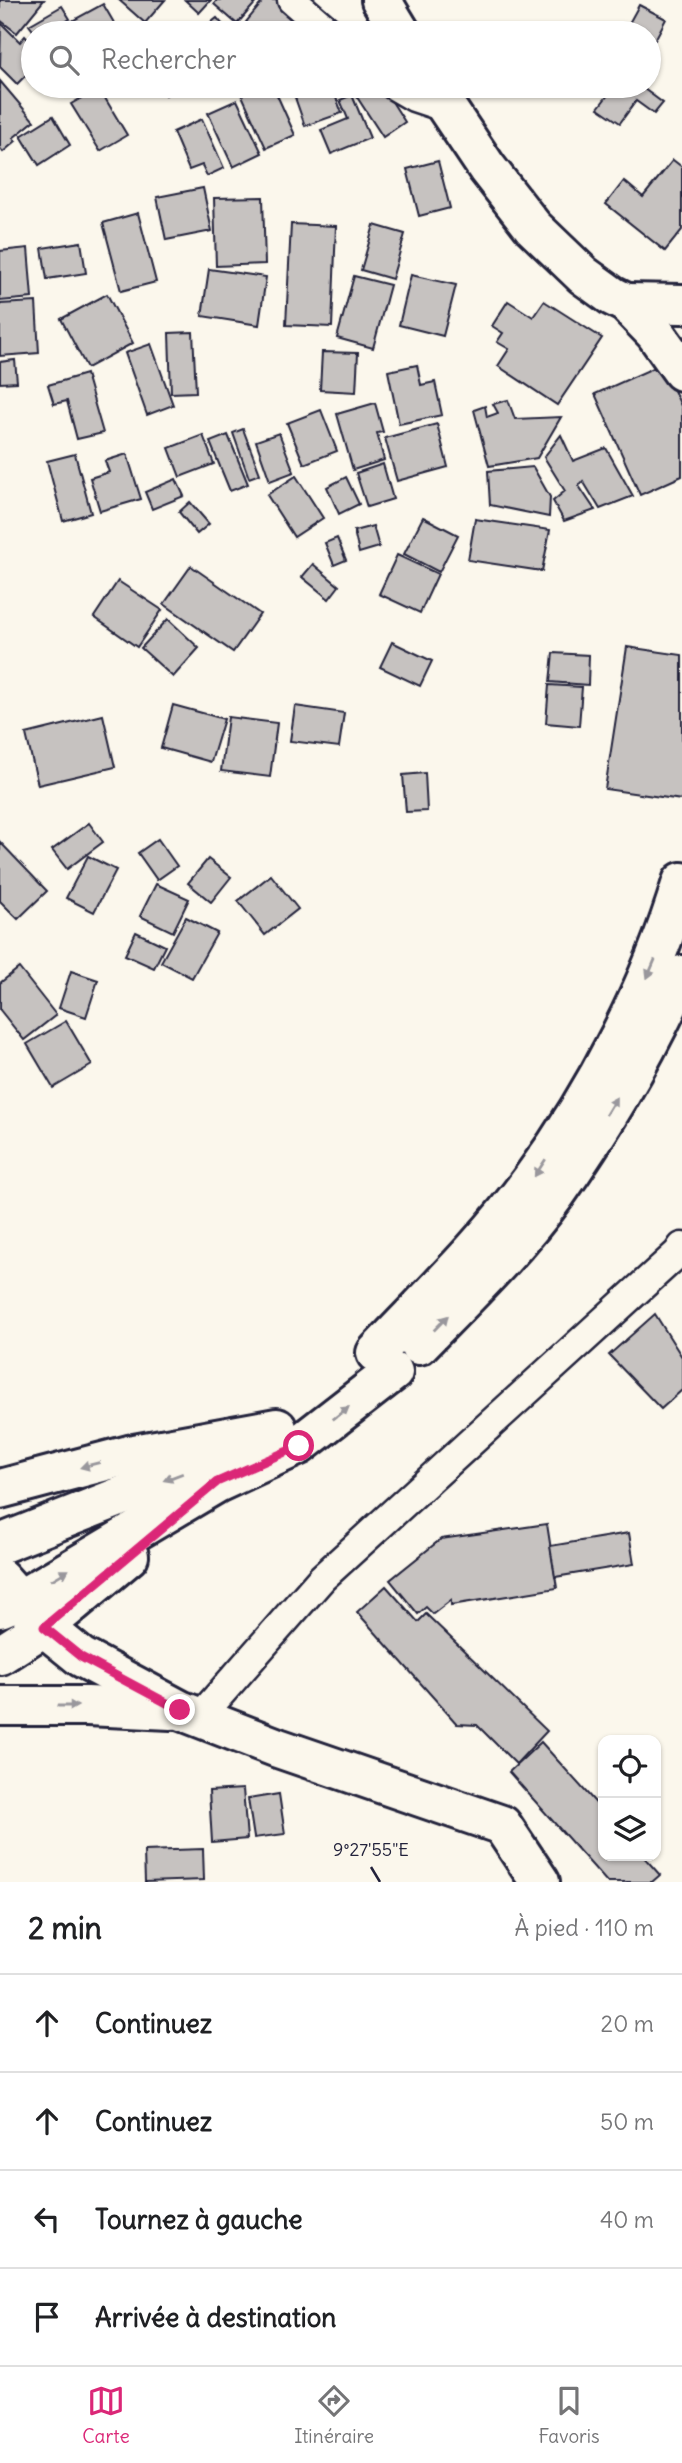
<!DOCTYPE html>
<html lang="fr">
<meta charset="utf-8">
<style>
:root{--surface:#fff;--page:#f6f6f6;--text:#202124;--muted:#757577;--line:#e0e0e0;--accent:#db2777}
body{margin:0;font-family:Delius,sans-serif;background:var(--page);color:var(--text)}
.controls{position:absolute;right:21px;bottom:21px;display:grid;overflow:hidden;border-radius:14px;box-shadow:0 2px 5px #0004}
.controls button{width:63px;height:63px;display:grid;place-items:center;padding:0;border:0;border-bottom:2px solid var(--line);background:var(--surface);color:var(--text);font:35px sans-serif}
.stop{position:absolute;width:21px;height:21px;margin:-16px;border:5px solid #db2777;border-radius:50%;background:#fff}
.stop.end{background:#db2777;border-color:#fff;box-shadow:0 2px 7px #0008}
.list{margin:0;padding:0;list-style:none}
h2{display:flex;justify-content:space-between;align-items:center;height:91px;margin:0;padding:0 28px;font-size:30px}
h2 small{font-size:23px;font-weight:400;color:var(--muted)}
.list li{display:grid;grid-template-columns:46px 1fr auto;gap:21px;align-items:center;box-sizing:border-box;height:98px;padding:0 28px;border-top:2px solid var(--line)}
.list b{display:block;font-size:26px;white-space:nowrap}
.list em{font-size:23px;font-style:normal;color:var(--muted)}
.icon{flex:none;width:38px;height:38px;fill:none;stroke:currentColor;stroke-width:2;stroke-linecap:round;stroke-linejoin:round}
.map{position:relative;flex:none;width:682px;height:1882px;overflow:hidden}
.search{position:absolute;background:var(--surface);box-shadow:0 2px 5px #0004;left:21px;right:21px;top:21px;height:77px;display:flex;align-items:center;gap:18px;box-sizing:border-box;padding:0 24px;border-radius:38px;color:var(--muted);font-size:26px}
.sheet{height:483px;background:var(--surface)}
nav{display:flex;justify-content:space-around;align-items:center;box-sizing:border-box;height:98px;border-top:2px solid var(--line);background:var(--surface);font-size:19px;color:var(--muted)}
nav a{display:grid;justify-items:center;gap:4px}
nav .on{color:var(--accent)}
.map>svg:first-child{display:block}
.building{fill:#c6c2c0;stroke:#22223b;stroke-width:2}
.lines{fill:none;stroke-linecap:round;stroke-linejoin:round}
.street-casing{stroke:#22223b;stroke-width:33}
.secondary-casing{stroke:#22223b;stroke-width:44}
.primary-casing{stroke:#22223b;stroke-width:44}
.highway-casing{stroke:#22223b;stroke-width:44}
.street{stroke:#fbf7ec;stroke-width:28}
.secondary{stroke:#fbf7ec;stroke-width:38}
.primary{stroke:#fbf7ec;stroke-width:38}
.highway{stroke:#fbf7ec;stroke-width:38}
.oneway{fill:#99979c}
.route{stroke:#db2777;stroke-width:9}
.ticks{fill:none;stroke:#22223b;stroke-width:2.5}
.ticks-label{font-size:18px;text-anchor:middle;fill:#22223b;stroke:#fbf7ec;stroke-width:6;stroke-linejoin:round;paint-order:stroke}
</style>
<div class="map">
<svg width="682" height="1882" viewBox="0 0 682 1882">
<rect width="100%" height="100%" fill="#fbf7ec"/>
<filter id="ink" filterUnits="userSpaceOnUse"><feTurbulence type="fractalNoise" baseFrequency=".0143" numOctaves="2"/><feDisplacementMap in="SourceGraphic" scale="14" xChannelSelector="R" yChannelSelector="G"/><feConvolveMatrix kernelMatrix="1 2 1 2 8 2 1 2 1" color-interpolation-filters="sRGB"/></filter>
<g filter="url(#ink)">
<g class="building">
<path d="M0 0H44L17 33 0 20Z"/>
<path d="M119 0H165L145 23Z"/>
<path d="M185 0H211L199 13Z"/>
<path d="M217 0H258L237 24 214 4Z"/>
<path d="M264 0H281L297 13 281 33H261L246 22Z"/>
<path d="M103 4 120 33H77L70 22Z"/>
<path d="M639 5 666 19 655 40 649 37V33H642L628 25Z"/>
<path d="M62 6 70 19 63 23 69 33H35L29 25Z"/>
<path d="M217 18 230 33H198Z"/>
<path d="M1 23 20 42 25 36 33 45V68L17 84 0 67Z"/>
<path d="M0 81 34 121 13 138 16 141 3 152 0 148Z"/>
<path d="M160 86H179L166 95Z"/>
<path d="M252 86H273L295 135 266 148 240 91Z"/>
<path d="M291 86H344L333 90 342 113 305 126Z"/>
<path d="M360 86H382L405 122 383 137 353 91Z"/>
<path d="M615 86H640L663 103 654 114 636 101 620 123 598 108Z"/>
<path d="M99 88 127 135 100 151 71 104Z"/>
<path d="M352 95 370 138 331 154 321 130 348 119 340 100Z"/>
<path d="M237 100 262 153 233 167 208 113Z"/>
<path d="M53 116 70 145 39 165 21 136Z"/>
<path d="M202 119 224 168 207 176 202 165 189 170 173 132Z"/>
<path d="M673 160 682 167V230L665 251 606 204 624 181 643 197Z"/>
<path d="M438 161 450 208 419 216 407 169Z"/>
<path d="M203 188 212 231 166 240 157 197Z"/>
<path d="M263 197 265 264 216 266 214 198Z"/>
<path d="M138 213 156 282 121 291 103 223Z"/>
<path d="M291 224 336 226 332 327 286 325Z"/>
<path d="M374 225 405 234 392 279 361 270Z"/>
<path d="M81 242 86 273 47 279 42 248Z"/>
<path d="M28 248 32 298 0 301V251Z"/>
<path d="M209 269 266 277 259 325 202 316Z"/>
<path d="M411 275 456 285 443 336 399 325Z"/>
<path d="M354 276 390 285 373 348 337 338Z"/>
<path d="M107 294 133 343 87 368 61 319Z"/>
<path d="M508 301 533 317 544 301 602 338 557 405 498 366 509 349 497 342 503 333 492 326Z"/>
<path d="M36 302 39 353 0 356V304Z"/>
<path d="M193 332 196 392 171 393 169 333Z"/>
<path d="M151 344 173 405 147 415 125 353Z"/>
<path d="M322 352 358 353 356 392 320 390Z"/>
<path d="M15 360 17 382 0 383V362Z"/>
<path d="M662 364 682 408V476L640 495 595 394Z"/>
<path d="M417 365 421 385 435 382 442 415 399 424 388 371Z"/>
<path d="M86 374 103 433 77 439 67 401 54 404 48 385Z"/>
<path d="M508 400 515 419 561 417 537 458 489 466 474 410 485 406 487 417 498 413 493 404Z"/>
<path d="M375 403 383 432 377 433 384 460 353 470 337 414Z"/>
<path d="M321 410 337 451 304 464 287 423Z"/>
<path d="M437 424 448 467 397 481 385 438Z"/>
<path d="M243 429 260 474 249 478 233 433Z"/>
<path d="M279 433 294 472 270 481 256 441Z"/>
<path d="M203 435 214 464 180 477 169 448Z"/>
<path d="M228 435 248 484 230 491 210 442Z"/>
<path d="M561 435 573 461 606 448 633 496 600 509 583 481 579 486 595 510 564 521 553 501 565 491 544 457Z"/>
<path d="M75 454 91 513 63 521 47 461Z"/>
<path d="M127 454 141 499 100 511 90 478 109 472 105 461Z"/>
<path d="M383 464 393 499 367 507 356 473Z"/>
<path d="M533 467 550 497 549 517 490 505 488 471Z"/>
<path d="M296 476 323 518 294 537 267 495Z"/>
<path d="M346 477 359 504 339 514 327 487Z"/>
<path d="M176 479 184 496 152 509 145 492Z"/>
<path d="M190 502 209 524 197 534 179 512Z"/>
<path d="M423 517 458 535 439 572 404 554Z"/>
<path d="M475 519 550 530 542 571 468 560Z"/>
<path d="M373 526 379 547 359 553 354 531Z"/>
<path d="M337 538 346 560 334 565 325 543Z"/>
<path d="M397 555 438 574 420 613 379 594Z"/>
<path d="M313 564 339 586 329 599 302 577Z"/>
<path d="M191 566 260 614 233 652 164 604Z"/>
<path d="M118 581 162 610 137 647 94 617Z"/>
<path d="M168 619 199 648 173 677 141 648Z"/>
<path d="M392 642 432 661 420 686 380 667Z"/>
<path d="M627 647 682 655V800L605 789Z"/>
<path d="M553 653 589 655 588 685 550 682Z"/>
<path d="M549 685 582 687 579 726 546 723Z"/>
<path d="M173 705 224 719 211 762 161 748Z"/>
<path d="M295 706 344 713 339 747 290 741Z"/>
<path d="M103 715 115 767 38 785 26 734Z"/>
<path d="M228 717 277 723 270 777 221 771Z"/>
<path d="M425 773 427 811 406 812 403 775Z"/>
<path d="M89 823 103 842 67 869 52 850Z"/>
<path d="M158 839 177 866 157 880 138 853Z"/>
<path d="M0 842 47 891 18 919 0 901Z"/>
<path d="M88 856 116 870 94 912 66 898Z"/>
<path d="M208 859 231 877 211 902 188 883Z"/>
<path d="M271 875 298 909 265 935 238 901Z"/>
<path d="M156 884 189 899 173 932 140 916Z"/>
<path d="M186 917 217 933 192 978 161 962Z"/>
<path d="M136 932 165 946 154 968 125 955Z"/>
<path d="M19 968 56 1015 24 1040 0 1010V983Z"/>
<path d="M71 971 98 980 86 1017 59 1008Z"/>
<path d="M66 1021 92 1065 53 1088 27 1044Z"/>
<path d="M655 1314 682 1357V1390L661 1409 609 1355Z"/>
<path d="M547 1524 557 1588 451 1605V1600L433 1614 426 1607 418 1614 390 1580 441 1539Z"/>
<path d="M629 1533 634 1564 555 1577 550 1546Z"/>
<path d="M386 1586 418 1622 426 1614 547 1731 516 1764 477 1725 457 1724 357 1612Z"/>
<path d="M541 1742 603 1811V1856H643L660 1875 652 1882H607L509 1772Z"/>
<path d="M243 1789 247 1839 212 1842 209 1791Z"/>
<path d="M279 1794 285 1834 254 1838 248 1799Z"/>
<path d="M203 1849 204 1880 145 1882 144 1851Z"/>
</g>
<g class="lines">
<g class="street-casing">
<g id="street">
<path d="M292 0 330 33"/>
<path d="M395 86 414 97 444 107"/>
<path d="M199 1718 322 1578 678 1253 682 1247"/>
</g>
</g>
<g class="secondary-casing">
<g id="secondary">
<path d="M381 0 401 33"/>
<path d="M432 86 487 168 533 227 583 275 612 296 626 303 655 333 682 371"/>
<path d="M626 303 682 304"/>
<path d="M0 1578 44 1627 81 1657 180 1710 278 1748 502 1825 540 1882"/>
<path d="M0 1706H87L171 1710"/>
</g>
</g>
<g class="primary-casing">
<g id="primary">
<path d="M0 1489 129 1455 277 1428"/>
<path d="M0 1544 221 1457"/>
<path d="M0 1608 19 1600 217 1483 299 1445 393 1372"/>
<path d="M0 1655 44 1627 129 1556"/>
</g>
</g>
<g class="highway-casing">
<g id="highway">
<path d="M419 1345C466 1297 517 1248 556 1194 604 1126 648 1051 682 975"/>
<path d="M376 1353C429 1297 487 1241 532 1179 596 1092 651 985 682 882"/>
</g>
</g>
<use href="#street" class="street"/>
<use href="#secondary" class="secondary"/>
<use href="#primary" class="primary"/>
<use href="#highway" class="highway"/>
</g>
<defs><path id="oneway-solid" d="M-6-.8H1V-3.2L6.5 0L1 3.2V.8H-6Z" transform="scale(1.75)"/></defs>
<g class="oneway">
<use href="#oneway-solid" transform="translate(651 969) rotate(113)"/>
<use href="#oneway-solid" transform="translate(611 1106) rotate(-59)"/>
<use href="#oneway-solid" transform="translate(540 1168) rotate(123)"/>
<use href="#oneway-solid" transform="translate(441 1323) rotate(-46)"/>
<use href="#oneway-solid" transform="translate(341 1413) rotate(-38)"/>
<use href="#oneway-solid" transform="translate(90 1465) rotate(165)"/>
<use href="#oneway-solid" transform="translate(173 1477) rotate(159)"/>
<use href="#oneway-solid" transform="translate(60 1575) rotate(-31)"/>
<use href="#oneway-solid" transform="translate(68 1706)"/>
</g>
</g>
<g class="lines" filter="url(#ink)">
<path class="route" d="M180 1710 81 1657 44 1627 217 1482 299 1446"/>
</g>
<path class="ticks" d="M371 1867 380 1882"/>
<g class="ticks-label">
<text x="371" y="1856">9°27'55"E</text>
</g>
</svg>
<div class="controls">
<button><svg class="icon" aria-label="locate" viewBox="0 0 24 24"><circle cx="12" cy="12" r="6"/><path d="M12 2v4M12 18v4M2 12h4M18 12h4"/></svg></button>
<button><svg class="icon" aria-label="layers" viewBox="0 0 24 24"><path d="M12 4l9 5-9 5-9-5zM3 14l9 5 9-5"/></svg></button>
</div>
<div class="stop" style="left:299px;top:1446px"></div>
<div class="stop end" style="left:180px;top:1710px"></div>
<div class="search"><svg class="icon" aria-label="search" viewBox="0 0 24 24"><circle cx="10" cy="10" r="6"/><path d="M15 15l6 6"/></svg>Rechercher</div>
</div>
<section class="sheet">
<h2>2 min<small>À pied · 110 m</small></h2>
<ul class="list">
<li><svg class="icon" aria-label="ahead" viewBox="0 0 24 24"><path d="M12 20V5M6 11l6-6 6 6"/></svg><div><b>Continuez</b></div><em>20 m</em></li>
<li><svg class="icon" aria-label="ahead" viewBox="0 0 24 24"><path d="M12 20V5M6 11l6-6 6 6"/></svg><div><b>Continuez</b></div><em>50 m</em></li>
<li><svg class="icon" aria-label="left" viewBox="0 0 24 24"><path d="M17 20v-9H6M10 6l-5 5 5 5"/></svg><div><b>Tournez à gauche</b></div><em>40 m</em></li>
<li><svg class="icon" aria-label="arrive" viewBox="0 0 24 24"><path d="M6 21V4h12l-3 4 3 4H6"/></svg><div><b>Arrivée à destination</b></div></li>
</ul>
</section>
<nav>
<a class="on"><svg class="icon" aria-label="map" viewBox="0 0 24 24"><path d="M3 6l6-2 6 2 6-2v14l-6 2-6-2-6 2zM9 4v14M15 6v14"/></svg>Carte</a>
<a><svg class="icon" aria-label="directions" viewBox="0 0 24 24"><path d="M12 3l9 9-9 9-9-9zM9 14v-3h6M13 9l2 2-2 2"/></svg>Itinéraire</a>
<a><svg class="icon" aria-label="saved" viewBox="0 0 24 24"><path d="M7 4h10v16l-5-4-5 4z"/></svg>Favoris</a>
</nav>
